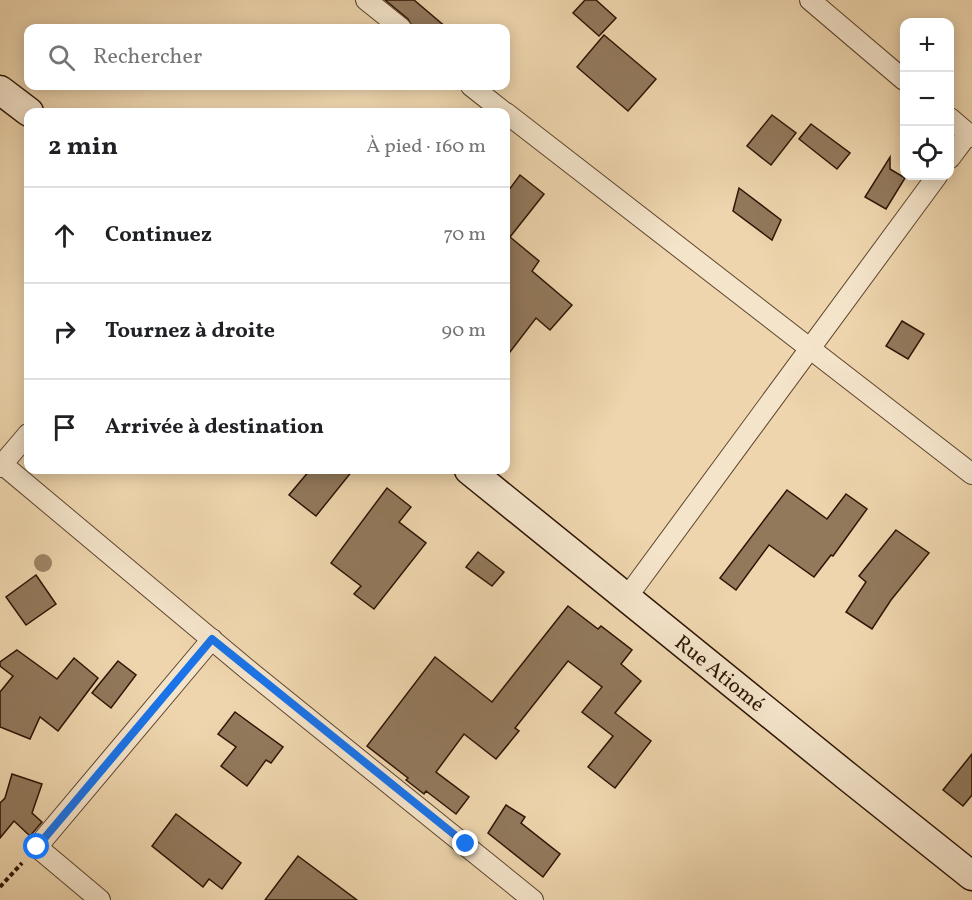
<!DOCTYPE html>
<html lang="fr">
<meta charset="utf-8">
<style>
:root{--surface:#fff;--page:#f2f2f2;--text:#202124;--muted:#757577;--line:#e0e0e0}
body{margin:0;font-family:Vollkorn,serif;background:var(--page);color:var(--text)}
.controls{position:absolute;right:18px;top:18px;display:grid;overflow:hidden;border-radius:12px;box-shadow:0 3px 15px #0003}
.controls button{width:54px;height:54px;display:grid;place-items:center;padding:0;border:0;border-bottom:2px solid var(--line);background:var(--surface);color:var(--text);font:30px sans-serif}
.stop{position:absolute;width:18px;height:18px;margin:-14px;border:4px solid #1a73e8;border-radius:50%;background:#fff}
.stop.end{background:#1a73e8;border-color:#fff;box-shadow:0 2px 6px #0008}
.list{margin:0;padding:0;list-style:none}
h2{display:flex;justify-content:space-between;align-items:center;height:78px;margin:0;padding:0 24px;font-size:26px}
h2 small{font-size:20px;font-weight:400;color:var(--muted)}
.list li{display:grid;grid-template-columns:39px 1fr auto;gap:18px;align-items:center;box-sizing:border-box;height:96px;padding:0 24px;border-top:2px solid var(--line)}
.list b{display:block;font-size:22px;white-space:nowrap}
.list em{font-size:20px;font-style:normal;color:var(--muted)}
.icon{flex:none;width:33px;height:33px;fill:none;stroke:currentColor;stroke-width:2;stroke-linecap:round;stroke-linejoin:round}
.map{position:relative;flex:none;width:972px;height:900px;overflow:hidden}
.search{position:absolute;background:var(--surface);box-shadow:0 3px 15px #0003;left:24px;top:24px;width:486px;height:66px;display:flex;align-items:center;gap:15px;box-sizing:border-box;padding:0 21px;border-radius:12px;color:var(--muted);font-size:22px}
.panel{position:absolute;background:var(--surface);box-shadow:0 3px 15px #0003;left:24px;top:108px;width:486px;height:366px;border-radius:12px}
.map>svg:first-child{display:block}
.building{fill:#92795c;stroke:#2e1504;stroke-width:1.5}
.lines{fill:none;stroke-linecap:round;stroke-linejoin:round}
.street-casing{stroke:#5e452e;stroke-width:22}
.secondary-casing{stroke:#2e1504;stroke-width:31}
.path{stroke:#2e1504;stroke-width:4;stroke-dasharray:4.5 3;stroke-linecap:butt}
.street{stroke:#f4e4ca;stroke-width:20}
.secondary{stroke:#f4e4ca;stroke-width:28}
.tree{fill:#9f8667}
.route{stroke:#1a73e8;stroke-width:8}
.labels{text-anchor:middle;stroke-width:4.5;stroke-linejoin:round;paint-order:stroke}
.street-label{font-size:21px;fill:#2e1504;stroke:#f4e4ca}
</style>
<div class="map">
<svg width="972" height="900" viewBox="0 0 972 900">
<rect width="100%" height="100%" fill="#eed5ad"/>
<filter id="stains"><feTurbulence type="fractalNoise" baseFrequency=".00333" numOctaves="4"/><feColorMatrix values="0 0 0 0 .2 0 0 0 0 .09 0 0 0 0 .02 0 0 0 .5 -.17"/></filter>
<radialGradient id="worn" r=".72"><stop offset=".6" stop-color="#630" stop-opacity="0"/><stop offset="1" stop-color="#630" stop-opacity=".3"/></radialGradient>
<g class="building">
<path d="M385 0H414L447 28H413L408 19Z"/>
<path d="M585 0H596L616 18 599 36 573 13Z"/>
<path d="M604 35 656 79 628 111 577 67Z"/>
<path d="M772 115 796 133 771 165 747 146Z"/>
<path d="M811 124 850 153 837 169 799 139Z"/>
<path d="M890 157V169L905 178 886 209 865 197Z"/>
<path d="M520 175 544 194 510 237 539 261 532 271 572 305 550 330 536 318 506 357V194Z"/>
<path d="M739 188 781 220 772 240 733 211Z"/>
<path d="M902 321 924 334 908 359 886 346Z"/>
<path d="M310 470H353L316 516 289 495Z"/>
<path d="M387 488 411 507 399 522 426 543 374 609 354 594 361 586 331 563Z"/>
<path d="M787 490 827 519 846 494 867 509 833 556 831 555 814 577 769 545 736 590 720 578Z"/>
<path d="M896 530 929 553 891 600 872 629 846 612 866 582 859 576Z"/>
<path d="M478 552 504 572 492 586 466 567Z"/>
<path d="M36 575 56 604 26 625 6 597Z"/>
<path d="M568 606 598 629 601 626 632 650 621 664 641 681 615 713 651 741 615 788 588 767 613 736 582 712 602 687 568 661 515 728 519 731 496 759 464 734 436 772 469 797 456 814 426 791 424 794 406 780 408 778 367 746 435 657 492 702Z"/>
<path d="M17 650 57 679 74 658 98 678 58 731 40 717 30 739 0 727V692L13 676 0 666V662Z"/>
<path d="M118 661 136 675 111 708 92 693Z"/>
<path d="M235 712 283 747 271 763 266 760 247 786 221 766 236 747 218 734Z"/>
<path d="M972 754V795L963 806 943 790Z"/>
<path d="M12 774 42 784 32 813 42 822 30 836 14 821 0 838V803L5 798Z"/>
<path d="M506 805 525 817 521 823 560 854 543 877 488 833Z"/>
<path d="M176 814 241 863 222 889 209 879 203 887 152 846Z"/>
<path d="M298 856 357 900H265Z"/>
</g>
<g class="lines">
<g class="street-casing">
<g id="street">
<path d="M366 0 401 28"/>
<path d="M810 0 904 80"/>
<path d="M471 86 504 112"/>
<path d="M506 113 972 474"/>
<path d="M950 118 972 137"/>
<path d="M950 158 968 134"/>
<path d="M2 464 253 674 533 900"/>
<path d="M0 467 28 434"/>
<path d="M627 597 937 176"/>
<path d="M100 900 37 847 212 639"/>
</g>
</g>
<g class="secondary-casing">
<g id="secondary">
<path d="M0 90 29 112"/>
<path d="M469 470 848 777 972 876"/>
</g>
</g>
<path class="path" d="M0 887 22 863"/>
<use href="#street" class="street"/>
<use href="#secondary" class="secondary"/>
</g>
<circle class="tree" cx="43" cy="563" r="9"/>
<g class="lines">
<path class="route" d="M37 847 212 639 466 844"/>
</g>
<g class="labels">
<g class="street-label">
<text transform="translate(720 673) rotate(39)" y="7">Rue Atiomé</text>
</g>
</g>
<rect width="100%" height="100%" filter="url(#stains)"/>
<rect width="100%" height="100%" fill="url(#worn)"/>
</svg>
<div class="controls">
<button>+</button>
<button>−</button>
<button><svg class="icon" aria-label="locate" viewBox="0 0 24 24"><circle cx="12" cy="12" r="6"/><path d="M12 2v4M12 18v4M2 12h4M18 12h4"/></svg></button>
</div>
<div class="stop" style="left:37px;top:847px"></div>
<div class="stop end" style="left:466px;top:844px"></div>
<div class="search"><svg class="icon" aria-label="search" viewBox="0 0 24 24"><circle cx="10" cy="10" r="6"/><path d="M15 15l6 6"/></svg>Rechercher</div>
<section class="panel">
<h2>2 min<small>À pied · 160 m</small></h2>
<ul class="list">
<li><svg class="icon" aria-label="ahead" viewBox="0 0 24 24"><path d="M12 20V5M6 11l6-6 6 6"/></svg><div><b>Continuez</b></div><em>70 m</em></li>
<li><svg class="icon" aria-label="right" viewBox="0 0 24 24"><path d="M7 20v-9h11M14 6l5 5-5 5"/></svg><div><b>Tournez à droite</b></div><em>90 m</em></li>
<li><svg class="icon" aria-label="arrive" viewBox="0 0 24 24"><path d="M6 21V4h12l-3 4 3 4H6"/></svg><div><b>Arrivée à destination</b></div></li>
</ul>
</section>
</div>
